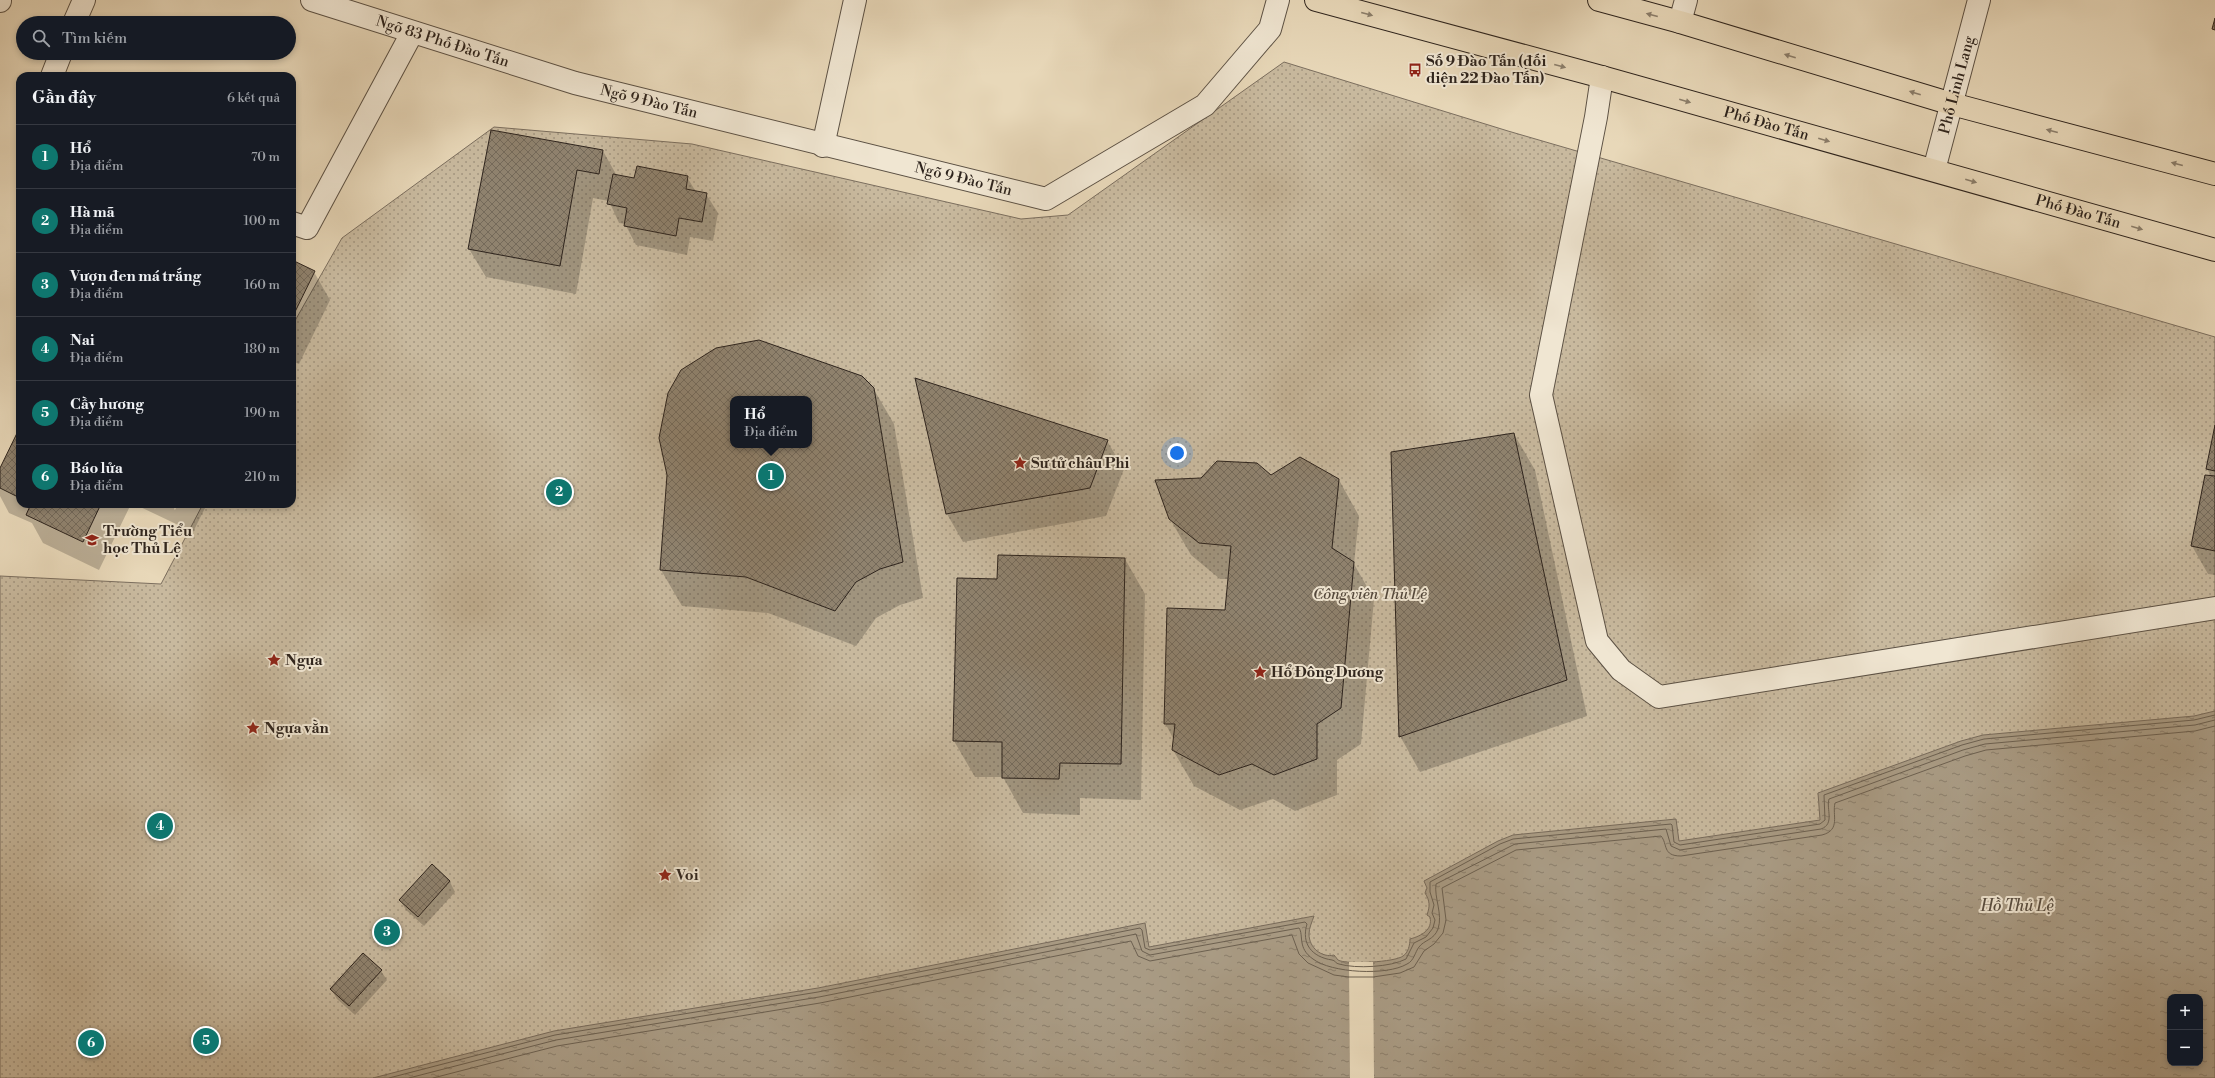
<!DOCTYPE html>
<html lang="vi">
<meta charset="utf-8">
<style>
:root{--surface:#171b24;--page:#242831;--text:#f1f3f6;--muted:#9ea1a6;--line:#363941;--accent:#0f766e}
body{margin:0;font-family:"Libre Bodoni",serif;background:var(--page);color:var(--text)}
.controls{position:absolute;right:12px;bottom:12px;display:grid;overflow:hidden;border-radius:8px;box-shadow:0 2px 6px #0003}
.controls button{width:36px;height:36px;display:grid;place-items:center;padding:0;border:0;border-bottom:1px solid var(--line);background:var(--surface);color:var(--text);font:20px sans-serif}
.you{position:absolute;left:1177px;top:453px;width:14px;height:14px;margin:-10px;border:3px solid #fff;border-radius:50%;background:#1a73e8;box-shadow:0 0 0 6px #1a73e833}
.badge{display:grid;place-items:center;width:26px;height:26px;border-radius:50%;background:var(--accent);color:#fff;font-size:13px;font-weight:700}
.pin{position:absolute;translate:-50% -50%;border:2px solid #fff;box-shadow:0 1px 4px #0006}
.popup{position:absolute;left:730px;top:396px;width:82px;height:52px;box-sizing:border-box;display:grid;place-content:center;border-radius:8px;background:var(--surface);filter:drop-shadow(0 1px 3px #0005);font-size:13px;white-space:nowrap;color:var(--muted)}
.popup b{font-size:15px;color:var(--text)}
.popup::after{content:'';position:absolute;left:50%;top:100%;margin-left:-8px;border:8px solid transparent;border-top-color:var(--surface)}
.list{margin:0;padding:0;list-style:none}
h2{display:flex;justify-content:space-between;align-items:center;height:52px;margin:0;padding:0 16px;font-size:17px}
h2 small{font-size:13px;font-weight:400;color:var(--muted)}
.list li{display:grid;grid-template-columns:26px 1fr auto;gap:12px;align-items:center;box-sizing:border-box;height:64px;padding:0 16px;border-top:1px solid var(--line)}
.list b{display:block;font-size:15px;white-space:nowrap}
.list p{margin:0;font-size:13px;white-space:nowrap;color:var(--muted)}
.list em{font-size:13px;font-style:normal;color:var(--muted)}
.icon{flex:none;width:22px;height:22px;fill:none;stroke:currentColor;stroke-width:2;stroke-linecap:round;stroke-linejoin:round}
.map{position:relative;flex:none;width:2215px;height:1078px;overflow:hidden}
.search{position:absolute;background:var(--surface);box-shadow:0 2px 6px #0003;left:16px;top:16px;width:280px;height:44px;display:flex;align-items:center;gap:10px;box-sizing:border-box;padding:0 14px;border-radius:22px;color:var(--muted);font-size:15px}
.panel{position:absolute;background:var(--surface);box-shadow:0 2px 6px #0003;left:16px;top:72px;width:280px;height:436px;border-radius:12px}
.map>svg:first-child{display:block}
.park{fill:url(#park-dots);stroke:#7b6e5e;fill-rule:evenodd}
.water{fill:url(#water-ripples);stroke:#786b5b;fill-rule:evenodd}
.pier{fill:#e8d8b9}
.shadow{fill:#0003;fill-rule:evenodd}
.lines{fill:none;stroke-linecap:round;stroke-linejoin:round}
.shore{stroke:#6c6050;stroke-width:1}
.building{fill:url(#building-cross-hatch);stroke:#2e241d;fill-rule:evenodd}
.minor-casing{stroke:#5c5144;stroke-width:24}
.major-casing{stroke:#2e241d;stroke-width:24}
.minor{stroke:#f0e6d2;stroke-width:22}
.major{stroke:#e8d8b9;stroke-width:22}
.oneway{fill:#8b7e6b}
.labels{text-anchor:middle;stroke-width:4;stroke-linejoin:round;paint-order:stroke}
.street-label{font-size:15px;fill:#2e241d;stroke:#f0e6d2}
.poi-label{font-size:15px;font-weight:bold;fill:#2e241d;stroke:#f0e6d2;text-anchor:start}
.park-label{font-size:15px;font-style:italic;fill:#54493d;stroke:#f0e6d2}
.water-label{font-size:16px;font-style:italic;fill:#594e41;stroke:#f0e6d2}
</style>
<div class="map">
<svg width="2215" height="1078" viewBox="0 0 2215 1078">
<defs>
<pattern id="park-dots" width="8" height="8" patternUnits="userSpaceOnUse"><rect width="8" height="8" fill="#c8b99e"/><path d="M2 2h.1M6 6h.1" fill="none" stroke="#a39680" stroke-width="1.8" stroke-linecap="round"/></pattern>
<pattern id="water-ripples" width="26" height="14" patternUnits="userSpaceOnUse"><rect width="26" height="14" fill="#a99b84"/><path d="M2 4q2-2 4 0t4 0M15 11q2-2 4 0t4 0" fill="none" stroke="#8a7e6b"/></pattern>
<pattern id="building-cross-hatch" width="8" height="8" patternUnits="userSpaceOnUse"><rect width="8" height="8" fill="#8f826e"/><path d="M0 0l8 8M0 8l8-8" fill="none" stroke="#756a5a"/></pattern>
</defs>
<rect width="100%" height="100%" fill="#e8d8b9"/>
<filter id="stains"><feTurbulence type="fractalNoise" baseFrequency=".005" numOctaves="4"/><feColorMatrix values="0 0 0 0 .2 0 0 0 0 .09 0 0 0 0 .02 0 0 0 .5 -.17"/></filter>
<radialGradient id="worn" r=".72"><stop offset=".6" stop-color="#630" stop-opacity="0"/><stop offset="1" stop-color="#630" stop-opacity=".3"/></radialGradient>
<path class="park" d="M1284 62 1508 131 2215 337V1078H0V576L161 584 203 504H292V326L342 238 494 127 692 144 1021 219 1068 215ZM733 399H809V445H733ZM2170 997H2200V1063H2170Z"/>
<path class="water" d="M2215 711V1078H373L554 1031 818 988 1145 923 1149 947 1314 916C1312 922 1309 928 1309 934 1309 948 1322 958 1334 955 1336 957 1337 959 1338 960 1346 965 1396 962 1403 956 1408 953 1410 945 1410 939 1421 936 1433 930 1430 917L1427 915C1430 906 1430 901 1425 893L1427 888 1424 881 1498 841 1513 835 1676 819 1679 841 1820 820 1818 793 1961 741 1983 735 2194 716ZM2170 997H2200V1063H2170Z"/>
<path class="pier" d="M1349 962H1373L1374 1078H1350Z"/>
<g class="shadow">
<path d="M603 151 617 176 635 179 687 177 696 192 706 194 718 213 713 241 690 237 687 255 636 245 625 224 619 223 609 201 593 198 576 294 486 277 469 249Z"/>
<path d="M292 261 314 272 330 300 299 364 292 361Z"/>
<path d="M917 380 1107 441 1124 469 1106 516 963 542 947 514Z"/>
<path d="M873 388 894 424 923 598 900 605 876 618 856 646 768 613 682 606 661 570 668 475 669 394ZM733 399H809V445H733Z"/>
<path d="M20 429V504H131L99 570 43 543 32 523 9 513 0 496V470Z"/>
<path d="M2215 430V575L2208 574 2192 546 2212 477 2207 469Z"/>
<path d="M1514 434 1535 470 1587 716 1420 772 1400 736Z"/>
<path d="M1271 476 1339 480 1359 516 1354 564 1374 599 1361 744 1337 760V795L1295 811 1273 799 1240 810 1194 786 1173 750 1174 740 1165 723 1226 611 1229 579H1220L1191 555 1170 519Z"/>
<path d="M134 504H176L174 509 175 510 178 504H207L193 532Z"/>
<path d="M1125 559 1145 594 1141 800 1080 798V815L1023 813 1003 777H975L954 741 958 580H998Z"/>
<path d="M432 866 450 882 455 892 424 926 406 910 400 900Z"/>
<path d="M381 971 387 980 355 1015 337 999 331 989Z"/>
</g>
<g class="lines">
<g class="shore">
<path d="M389 1078 555 1035 818 992 1140 928 1142 930 1145 948 1150 950 1305 922 1307 924C1301 944 1312 957 1332 960 1335 960 1336 964 1339 964 1356 969 1391 967 1406 959L1414 943 1426 937 1433 928 1435 920 1432 913 1434 905 1430 892V882L1500 844 1513 839 1671 824 1672 825 1674 842 1680 845 1820 824 1825 820 1824 795 1962 745 1984 739 2194 720 2215 715"/>
<path d="M409 1078 556 1040 819 997 1136 934 1142 951 1150 955 1299 928C1304 935 1297 948 1313 959 1331 973 1387 976 1407 964 1414 961 1415 952 1419 947 1424 940 1434 940 1438 929 1443 914 1434 898 1436 884L1515 844 1666 829 1671 846 1680 850 1821 829C1835 824 1826 809 1829 799L1963 750 1985 744 2195 725 2215 720"/>
<path d="M433 1078 557 1046 820 1003 1131 941 1138 956 1150 961 1292 935 1299 954 1308 963 1334 975 1349 977H1373L1400 973 1414 967 1424 951 1434 944 1443 933 1446 920 1442 888 1516 850 1661 836C1668 844 1662 856 1681 856L1822 835C1841 830 1832 815 1835 803L1965 756 1986 750 2195 731 2215 726"/>
</g>
</g>
<g class="building">
<path d="M2215 18V30L2212 29Z"/>
<path d="M491 130 603 150 599 174 577 170 560 266 468 249Z"/>
<path d="M637 166 688 176 686 189 707 193 702 222 679 218 676 236 624 226 627 208 607 204 613 174 634 178Z"/>
<path d="M292 260 315 271 292 318Z"/>
<path d="M759 340 862 376 874 388 903 562 880 569 856 582 835 611 746 577 660 570 667 475 659 438 668 393 681 370 716 348ZM733 399H809V445H733Z"/>
<path d="M915 378 1108 440 1090 488 946 514Z"/>
<path d="M2215 425V471L2206 469Z"/>
<path d="M20 427V498L0 488V468Z"/>
<path d="M1514 433 1567 680 1399 737 1391 452Z"/>
<path d="M1300 457 1339 479 1332 548 1354 562 1341 708 1317 724V759L1274 775 1252 764 1219 775 1172 750 1175 724H1164L1167 608 1225 610 1231 546 1199 543 1169 519 1155 480 1201 478 1217 461 1257 463 1271 475Z"/>
<path d="M2205 475 2215 476V551L2191 546Z"/>
<path d="M31 504H101L83 542 26 515Z"/>
<path d="M998 555 1125 558 1121 764 1060 763 1059 779 1002 778V742L953 741 957 578 997 579Z"/>
<path d="M432 864 450 881 418 917 399 900Z"/>
<path d="M363 953 382 970 349 1006 330 989Z"/>
</g>
<g class="lines">
<g class="minor-casing">
<g id="minor">
<path id="s1" d="M312 0 575 83 1046 199 1205 105 1270 29 1278 0"/>
<path d="M0 1V0"/>
<path d="M1680 22 1686 0"/>
<path d="M74 23 84 0"/>
<path d="M52 76 61 53"/>
<path d="M1602 77 1596 117 1541 395 1597 641 1621 670 1659 697 2215 608"/>
<path d="M823 146 855 0"/>
<path id="s2" d="M1934 170 1979 0"/>
<path d="M292 223 307 228 412 33"/>
</g>
</g>
<g class="major-casing">
<g id="major">
<path id="s3" d="M1316 0 1602 77 2215 250"/>
<path d="M1599 0 1680 22 1952 104 2215 174"/>
</g>
</g>
<use href="#minor" class="minor"/>
<use href="#major" class="major"/>
</g>
<defs><path id="oneway-solid" d="M-6-.8H1V-3.2L6.5 0L1 3.2V.8H-6Z"/></defs>
<g class="oneway">
<use href="#oneway-solid" transform="translate(1367 14) rotate(15)"/>
<use href="#oneway-solid" transform="translate(1652 15) rotate(-165)"/>
<use href="#oneway-solid" transform="translate(1790 56) rotate(-163)"/>
<use href="#oneway-solid" transform="translate(1560 66) rotate(15)"/>
<use href="#oneway-solid" transform="translate(1915 93) rotate(-163)"/>
<use href="#oneway-solid" transform="translate(1685 101) rotate(16)"/>
<use href="#oneway-solid" transform="translate(2052 131) rotate(-165)"/>
<use href="#oneway-solid" transform="translate(1824 140) rotate(16)"/>
<use href="#oneway-solid" transform="translate(2177 164) rotate(-165)"/>
<use href="#oneway-solid" transform="translate(1971 181) rotate(16)"/>
<use href="#oneway-solid" transform="translate(2137 228) rotate(16)"/>
</g>
<defs>
<g id="bus-bare" transform="scale(1.08)"><path d="M-5-6H5V4H4V6H2V4H-2V6H-4V4H-5ZM-3.5-4V0h7V-4ZM-3.5 1.2v1.5H-2V1.2ZM2 1.2v1.5H3.5V1.2Z" fill="#8f2418" stroke="#f0e6d2" stroke-width="2.5" paint-order="stroke"/></g>
<g id="sight-bare" transform="scale(1.08)"><path d="M0-6L1.8-2.2L6-1.7L2.9 1.2L3.7 5.4L0 3.3L-3.7 5.4L-2.9 1.2L-6-1.7L-1.8-2.2Z" fill="#8f2418" stroke="#f0e6d2" stroke-width="2.5" paint-order="stroke"/></g>
<g id="school-bare" transform="scale(1.08)"><path d="M0-5L7-2L0 1L-7-2ZM-4 1L0 2.5L4 1V4Q0 6-4 4Z" fill="#8f2418" stroke="#f0e6d2" stroke-width="2.5" paint-order="stroke"/></g>
</defs>
<g fill-rule="evenodd">
<use href="#bus-bare" x="1415" y="70"/>
<use href="#sight-bare" x="1020" y="463"/>
<use href="#school-bare" x="92" y="540"/>
<use href="#sight-bare" x="274" y="660"/>
<use href="#sight-bare" x="1260" y="672"/>
<use href="#sight-bare" x="253" y="728"/>
<use href="#sight-bare" x="665" y="875"/>
</g>
<g class="labels">
<g class="street-label">
<text dy="5" stroke="none"><textPath href="#s1" startOffset="137">Ngõ 83 Phố Đào Tấn</textPath></text>
<text dy="5" stroke="none"><textPath href="#s2" startOffset="88">Phố Linh Lang</textPath></text>
<text dy="5" stroke="none"><textPath href="#s1" startOffset="352">Ngõ 9 Đào Tấn</textPath></text>
<text dy="5" stroke="none"><textPath href="#s3" startOffset="467">Phố Đào Tấn</textPath></text>
<text dy="5" stroke="none"><textPath href="#s1" startOffset="676">Ngõ 9 Đào Tấn</textPath></text>
<text dy="5" stroke="none"><textPath href="#s3" startOffset="791">Phố Đào Tấn</textPath></text>
</g>
<g class="poi-label">
<text x="1426" y="66">Số 9 Đào Tấn (đối<tspan x="1426" dy="17">diện 22 Đào Tấn)</tspan></text>
<text x="1031" y="468">Sư tử châu Phi</text>
<text x="103" y="536">Trường Tiểu<tspan x="103" dy="17">học Thủ Lệ</tspan></text>
<text x="285" y="665">Ngựa</text>
<text x="1271" y="677">Hổ Đông Dương</text>
<text x="264" y="733">Ngựa vằn</text>
<text x="676" y="880">Voi</text>
</g>
<g class="park-label">
<text x="1370" y="599">Công viên Thủ Lệ</text>
</g>
<g class="water-label">
<text x="2017" y="911">Hồ Thủ Lệ</text>
</g>
</g>
<rect width="100%" height="100%" filter="url(#stains)"/>
<rect width="100%" height="100%" fill="url(#worn)"/>
</svg>
<div class="controls">
<button>+</button>
<button>−</button>
</div>
<div class="you"></div>
<div class="pin badge" style="left:771px;top:476px">1</div>
<div class="popup"><b>Hổ</b>Địa điểm</div>
<div class="pin badge" style="left:559px;top:492px">2</div>
<div class="pin badge" style="left:387px;top:932px">3</div>
<div class="pin badge" style="left:160px;top:826px">4</div>
<div class="pin badge" style="left:206px;top:1041px">5</div>
<div class="pin badge" style="left:91px;top:1043px">6</div>
<div class="search"><svg class="icon" aria-label="search" viewBox="0 0 24 24"><circle cx="10" cy="10" r="6"/><path d="M15 15l6 6"/></svg>Tìm kiếm</div>
<section class="panel">
<h2>Gần đây<small>6 kết quả</small></h2>
<ul class="list">
<li><span class="badge">1</span><div><b>Hổ</b><p>Địa điểm</p></div><em>70 m</em></li>
<li><span class="badge">2</span><div><b>Hà mã</b><p>Địa điểm</p></div><em>100 m</em></li>
<li><span class="badge">3</span><div><b>Vượn đen má trắng</b><p>Địa điểm</p></div><em>160 m</em></li>
<li><span class="badge">4</span><div><b>Nai</b><p>Địa điểm</p></div><em>180 m</em></li>
<li><span class="badge">5</span><div><b>Cầy hương</b><p>Địa điểm</p></div><em>190 m</em></li>
<li><span class="badge">6</span><div><b>Báo lửa</b><p>Địa điểm</p></div><em>210 m</em></li>
</ul>
</section>
</div>
